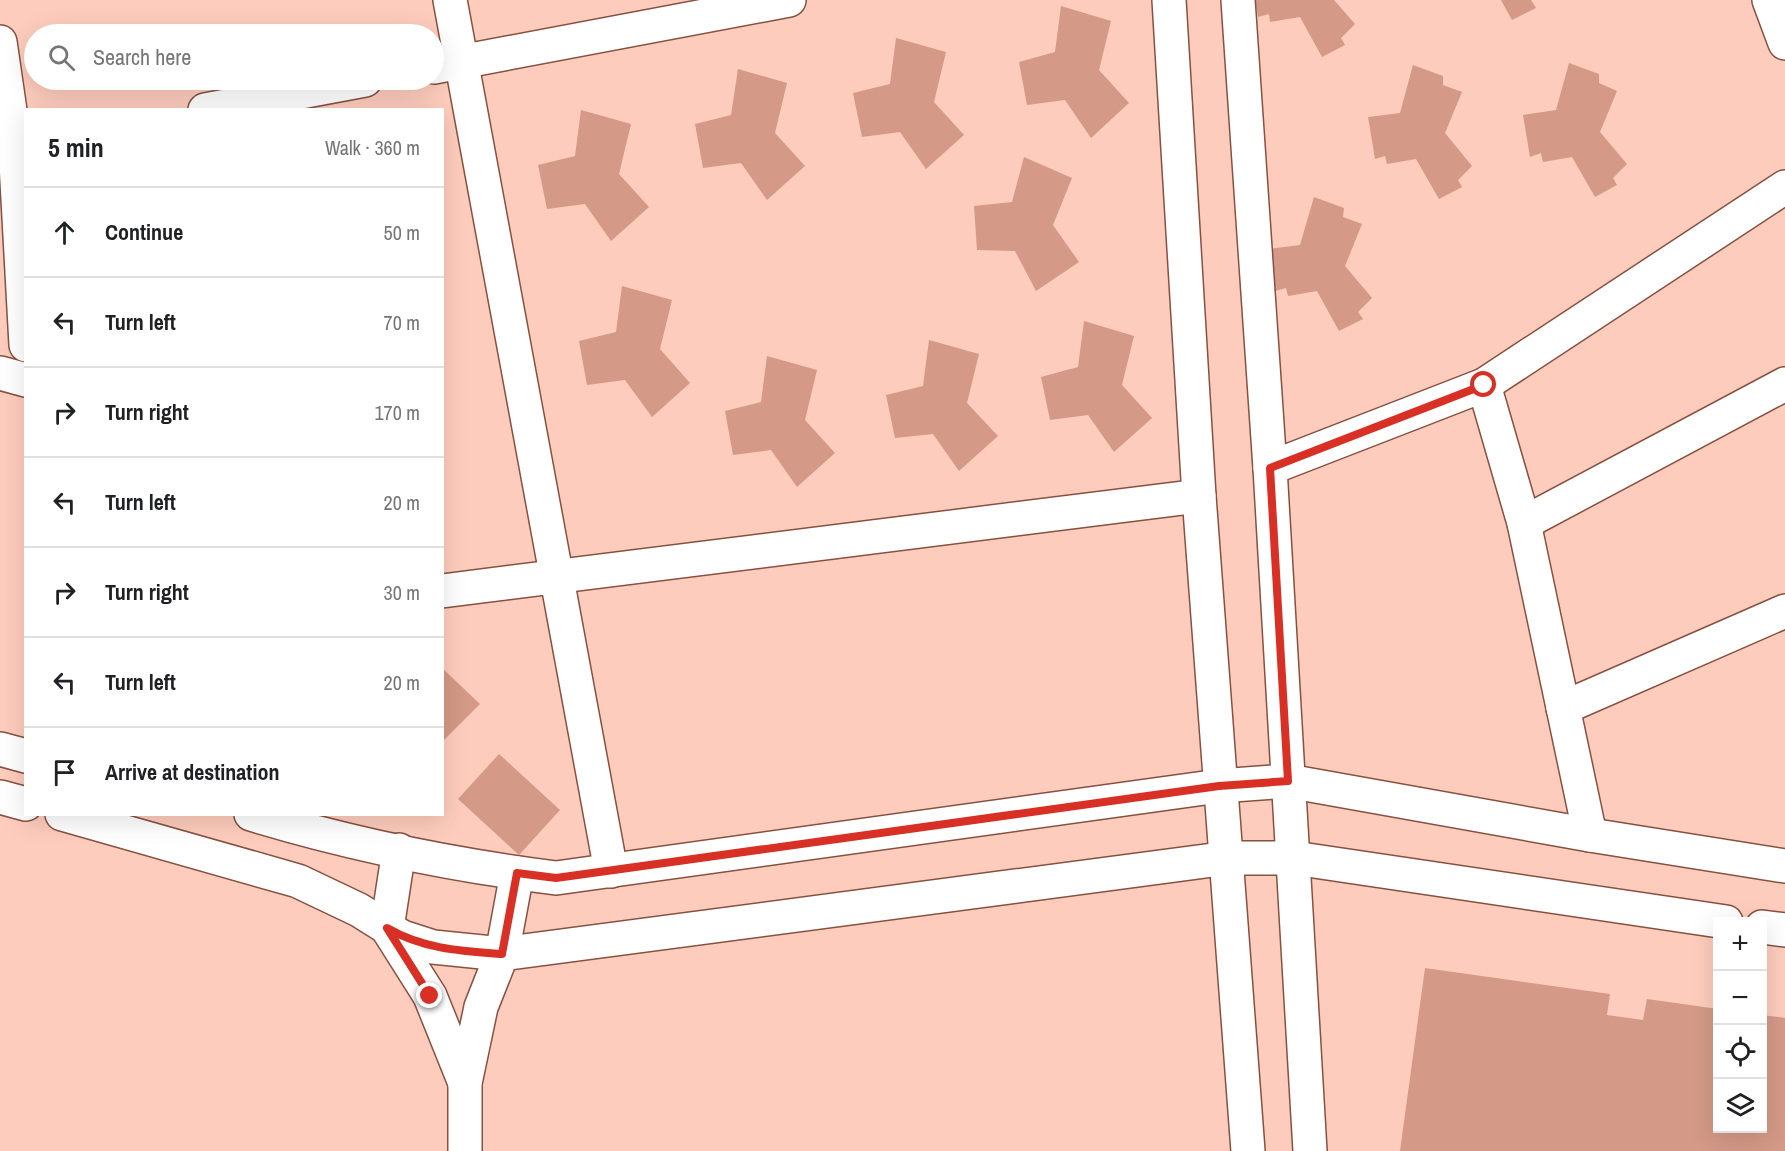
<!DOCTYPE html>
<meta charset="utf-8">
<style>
:root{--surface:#fff;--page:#f6f6f6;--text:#202124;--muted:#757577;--line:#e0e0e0}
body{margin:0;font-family:"Archivo Narrow",sans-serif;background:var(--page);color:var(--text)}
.controls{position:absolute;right:18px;bottom:18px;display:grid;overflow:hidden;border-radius:0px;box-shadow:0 6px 24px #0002}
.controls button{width:54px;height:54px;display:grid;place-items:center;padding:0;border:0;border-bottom:2px solid var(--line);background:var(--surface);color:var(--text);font:30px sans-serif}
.stop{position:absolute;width:18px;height:18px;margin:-14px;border:4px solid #d93025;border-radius:50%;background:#fff}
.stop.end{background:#d93025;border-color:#fff;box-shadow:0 2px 6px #0008}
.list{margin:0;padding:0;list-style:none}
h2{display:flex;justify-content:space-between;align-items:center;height:78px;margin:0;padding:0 24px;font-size:26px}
h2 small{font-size:20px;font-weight:400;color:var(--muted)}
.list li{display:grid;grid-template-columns:39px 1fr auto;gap:18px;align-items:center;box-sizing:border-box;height:90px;padding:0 24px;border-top:2px solid var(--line)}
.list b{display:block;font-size:22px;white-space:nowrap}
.list em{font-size:20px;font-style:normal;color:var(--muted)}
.icon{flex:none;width:33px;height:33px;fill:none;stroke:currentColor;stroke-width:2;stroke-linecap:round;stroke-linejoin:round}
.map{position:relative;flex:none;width:1785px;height:1151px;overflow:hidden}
.search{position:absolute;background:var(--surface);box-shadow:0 6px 24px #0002;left:24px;top:24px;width:420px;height:66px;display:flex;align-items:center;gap:15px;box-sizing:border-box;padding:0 21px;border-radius:33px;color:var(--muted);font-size:22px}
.panel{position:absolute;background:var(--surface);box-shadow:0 6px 24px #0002;left:24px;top:108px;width:420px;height:708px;border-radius:0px}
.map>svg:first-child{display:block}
.building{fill:#d49987}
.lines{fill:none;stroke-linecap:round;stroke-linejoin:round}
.minor-casing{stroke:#865141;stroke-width:36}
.minor{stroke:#fff;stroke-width:33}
.route{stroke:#d93025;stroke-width:8}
</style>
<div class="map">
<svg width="1785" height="1151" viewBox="0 0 1785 1151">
<rect width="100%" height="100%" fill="#fdccbc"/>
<g class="building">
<path d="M1255 0H1334L1355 24 1341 38 1345 45 1322 57 1300 17 1270 22 1269 14 1258 17Z"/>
<path d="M1501 0H1531L1536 8 1512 20Z"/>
<path d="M1061 6 1111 21 1099 70 1129 103 1091 138 1065 100 1027 105 1019 62 1055 52Z"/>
<path d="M896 38 946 52 934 102 964 135 926 169 900 132 862 137 853 93 890 84Z"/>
<path d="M1569 63 1599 74V83L1617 91 1600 132 1627 164 1613 178 1617 185 1595 197 1572 157 1543 162 1541 153 1530 157 1523 115 1556 110Z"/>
<path d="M1413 65 1443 76V85L1462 92 1445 133 1472 166 1458 180 1462 187 1439 199 1416 159 1387 164 1385 156 1375 159 1368 117 1400 113Z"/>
<path d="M738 69 787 83 775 133 805 166 767 200 741 163 703 168 695 124 731 115Z"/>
<path d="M581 110 631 124 619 174 649 207 611 241 585 204 547 209 538 165 575 156Z"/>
<path d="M1024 157 1072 178 1053 225 1079 262 1036 291 1015 251 977 250 974 206 1012 202Z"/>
<path d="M1314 197 1344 208 1343 217 1362 224 1345 266 1372 298 1358 312 1363 319 1339 331 1317 291 1288 296 1286 288 1275 291 1268 249 1300 245Z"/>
<path d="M622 286 672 300 660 349 690 383 652 417 625 380 587 385 579 341 616 332Z"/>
<path d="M1084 321 1134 336 1122 385 1152 418 1114 452 1088 415 1050 420 1041 377 1078 367Z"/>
<path d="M929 340 979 354 967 403 998 436 959 471 933 434 895 438 886 395 923 386Z"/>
<path d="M767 356 817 370 805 420 835 453 797 487 771 450 733 455 725 411 761 402Z"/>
<path d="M442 668 480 704 442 742Z"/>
<path d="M499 754 560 810 519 855 458 799Z"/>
<path d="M1425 968 1610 994 1607 1015 1643 1020 1647 999 1718 1009V1128H1762V1015L1785 1018V1151H1400Z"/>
</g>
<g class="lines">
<g class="minor-casing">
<g id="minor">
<path d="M450 0 611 871"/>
<path d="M1169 0 1199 496 1248 1151"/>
<path d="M1238 0 1270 468 1310 1151"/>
<path d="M1769 0 1785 43"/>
<path d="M0 42 15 145 26 345"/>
<path d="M434 67 789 0"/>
<path d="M205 110 365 80"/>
<path d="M0 373 26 380"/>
<path d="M1484 385 1524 523 1590 835"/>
<path d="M1270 468 1484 385 1785 187"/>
<path d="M1524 523 1785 384"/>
<path d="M442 591 1199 496"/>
<path d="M1563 708 1785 611"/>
<path d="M0 749 26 756"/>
<path d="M0 797 26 804"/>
<path d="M62 814 298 881 359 910 402 937 433 947 502 954 1228 858H1294L1726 922"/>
<path d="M251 814C350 844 453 865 556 878L1219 786 1288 781 1590 835 1785 866"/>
<path d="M399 850 387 928 430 996 465 1083"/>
<path d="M1762 927 1785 930"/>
<path d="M465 1151V1083L481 1007 502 954 517 873"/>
</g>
</g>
<use href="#minor" class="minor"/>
</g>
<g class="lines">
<path class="route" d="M430 996 387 928C423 949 461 951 502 954L517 873 556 878 1219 786 1288 781 1270 468 1484 385"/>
</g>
</svg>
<div class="controls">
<button>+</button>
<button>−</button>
<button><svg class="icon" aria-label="locate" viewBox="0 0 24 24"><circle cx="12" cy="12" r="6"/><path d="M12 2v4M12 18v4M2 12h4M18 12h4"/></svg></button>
<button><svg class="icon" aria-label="layers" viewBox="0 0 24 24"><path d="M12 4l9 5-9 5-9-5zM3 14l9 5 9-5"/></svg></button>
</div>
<div class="stop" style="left:1484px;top:385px"></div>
<div class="stop end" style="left:430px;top:996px"></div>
<div class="search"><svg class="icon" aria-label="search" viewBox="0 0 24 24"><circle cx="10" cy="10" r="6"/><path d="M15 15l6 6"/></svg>Search here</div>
<section class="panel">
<h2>5 min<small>Walk · 360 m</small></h2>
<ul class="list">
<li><svg class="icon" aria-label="ahead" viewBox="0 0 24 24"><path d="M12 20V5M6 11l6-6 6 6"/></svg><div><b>Continue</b></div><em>50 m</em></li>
<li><svg class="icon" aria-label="left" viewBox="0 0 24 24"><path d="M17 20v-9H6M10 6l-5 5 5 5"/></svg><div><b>Turn left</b></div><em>70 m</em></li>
<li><svg class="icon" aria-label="right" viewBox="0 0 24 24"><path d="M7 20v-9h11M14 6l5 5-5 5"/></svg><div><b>Turn right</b></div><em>170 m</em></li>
<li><svg class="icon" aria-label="left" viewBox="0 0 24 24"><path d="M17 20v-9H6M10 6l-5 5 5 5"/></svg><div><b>Turn left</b></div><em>20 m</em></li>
<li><svg class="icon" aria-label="right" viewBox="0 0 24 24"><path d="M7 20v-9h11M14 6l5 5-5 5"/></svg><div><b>Turn right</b></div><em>30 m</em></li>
<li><svg class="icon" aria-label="left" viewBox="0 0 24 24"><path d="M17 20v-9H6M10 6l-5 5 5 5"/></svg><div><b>Turn left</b></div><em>20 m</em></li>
<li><svg class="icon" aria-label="arrive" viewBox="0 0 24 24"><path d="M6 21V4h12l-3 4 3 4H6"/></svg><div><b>Arrive at destination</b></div></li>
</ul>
</section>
</div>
